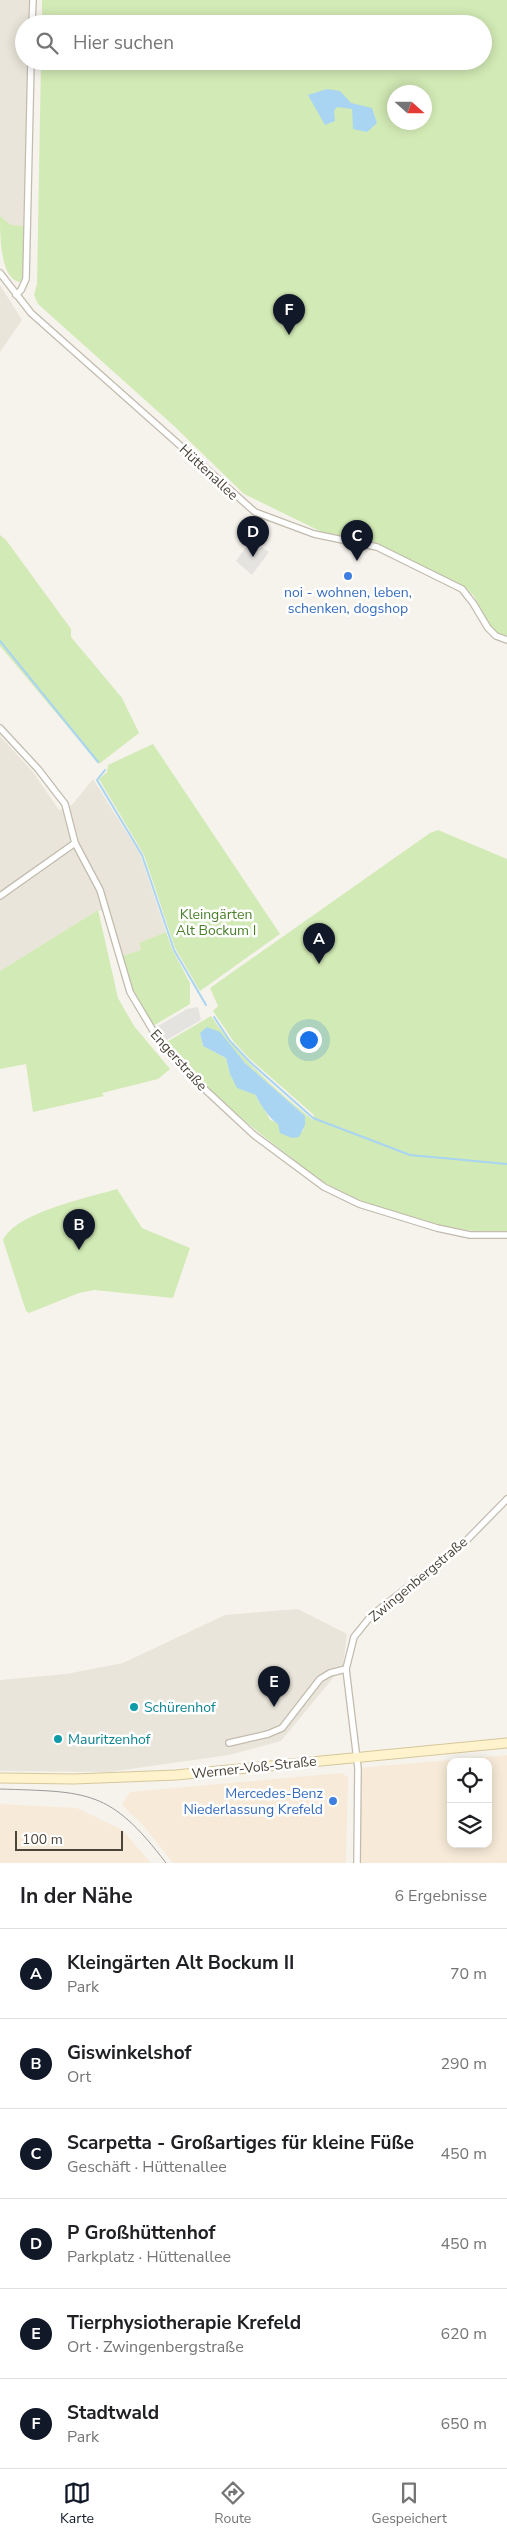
<!DOCTYPE html>
<html lang="de">
<meta charset="utf-8">
<style>
:root{--surface:#fff;--page:#f2f2f2;--text:#202124;--muted:#757577;--line:#e0e0e0;--accent:#111827}
body{margin:0;font-family:"Nunito Sans",sans-serif;background:var(--page);color:var(--text)}
.controls{position:absolute;right:15px;bottom:15px;display:grid;overflow:hidden;border-radius:10px;box-shadow:0 2px 12px #0003}
.controls button{width:45px;height:45px;display:grid;place-items:center;padding:0;border:0;border-bottom:1px solid var(--line);background:var(--surface);color:var(--text);font:25px sans-serif}
.compass{position:absolute;left:387px;top:85px;width:45px;height:45px;border-radius:50%;background:var(--surface);box-shadow:0 2px 12px #0003;rotate:111deg}
.scale{position:absolute;left:15px;bottom:12px;width:108px;box-sizing:border-box;padding-left:5px;border:2px solid #4b4439;border-top:0;font-size:14px;line-height:18px;white-space:nowrap;color:#4b4439;-webkit-text-stroke:4px #fff;paint-order:stroke}
.you{position:absolute;left:308px;top:1039px;width:18px;height:18px;margin:-12px;border:4px solid #fff;border-radius:50%;background:#1a73e8;box-shadow:0 0 0 8px #1a73e833}
.badge{display:grid;place-items:center;width:32px;height:32px;border-radius:50%;background:var(--accent);color:#fff;font-size:16px;font-weight:700}
.pin{position:absolute;translate:-50% -41px;filter:drop-shadow(0 1px 2px #0008)}
.pin::after{content:'';position:absolute;top:26px;width:18px;height:15px;background:inherit;clip-path:polygon(0 0,100% 0,50% 100%)}
.list{margin:0;padding:0;list-style:none}
h2{display:flex;justify-content:space-between;align-items:center;height:65px;margin:0;padding:0 20px;font-size:21px}
h2 small{font-size:16px;font-weight:400;color:var(--muted)}
.list li{display:grid;grid-template-columns:32px 1fr auto;gap:15px;align-items:center;box-sizing:border-box;height:90px;padding:0 20px;border-top:1px solid var(--line)}
.list b{display:block;font-size:19px;white-space:nowrap}
.list p{margin:0;font-size:16px;white-space:nowrap;color:var(--muted)}
.list em{font-size:16px;font-style:normal;color:var(--muted)}
.icon{flex:none;width:28px;height:28px;fill:none;stroke:currentColor;stroke-width:2;stroke-linecap:round;stroke-linejoin:round}
.map{position:relative;flex:none;width:507px;height:1863px;overflow:hidden}
.search{position:absolute;background:var(--surface);box-shadow:0 2px 12px #0003;left:15px;right:15px;top:15px;height:55px;display:flex;align-items:center;gap:12px;box-sizing:border-box;padding:0 18px;border-radius:28px;color:var(--muted);font-size:19px}
.sheet{height:605px;background:var(--surface)}
nav{display:flex;justify-content:space-around;align-items:center;box-sizing:border-box;height:70px;border-top:1px solid var(--line);background:var(--surface);font-size:14px;color:var(--muted)}
nav a{display:grid;justify-items:center;gap:2px}
nav .on{color:var(--accent)}
.map>svg:first-child{display:block}
.residential{fill:#eae5da}
.commercial{fill:#f7ead8;fill-rule:evenodd}
.green{fill:#d2eab5;fill-rule:evenodd}
.parking{fill:#e5e3e0}
.water{fill:#a9d4f2}
.lines{fill:none;stroke-linecap:round;stroke-linejoin:round}
.stream{stroke:#a9d4f2;stroke-width:2}
.street-casing{stroke:#c2bbae;stroke-width:8}
.secondary-casing{stroke:#d6c79b;stroke-width:11}
.street{stroke:#fff;stroke-width:5.5}
.secondary{stroke:#fff3cd;stroke-width:9}
.tram{stroke:#9a9a9a;stroke-width:1}
.shop-dot{fill:#3f7fe0;stroke:#fff;stroke-width:2}
.culture-dot{fill:#0f9aa8;stroke:#fff;stroke-width:2}
.labels{text-anchor:middle;stroke-width:5;stroke-linejoin:round;paint-order:stroke}
.street-label{font-size:14px;fill:#4b4439;stroke:#fff}
.shop-label{font-size:14px;fill:#366cbe;stroke:#fff}
.park-label{font-size:14px;fill:#4a7f2a;stroke:#fff}
.culture-label{font-size:14px;fill:#0d838f;stroke:#fff;text-anchor:start}
</style>
<div class="map">
<svg width="507" height="1863" viewBox="0 0 507 1863">
<rect width="100%" height="100%" fill="#f6f3ec"/>
<g class="residential">
<path d="M0 0H29L28 24H24V61H28L25 226 11 225 0 216Z"/>
<path d="M0 285 22 320 0 352Z"/>
<path d="M0 736 33 772 59 810 72 805 93 779 140 854 166 932 139 943 141 950 122 956 110 913 98 910 0 971Z"/>
<path d="M298 1609 347 1634 343 1666 281 1741 229 1755 109 1772 0 1771V1680L66 1674 123 1663 225 1615Z"/>
</g>
<g class="commercial">
<path d="M507 1755V1863H357L358 1768ZM451 1762H488V1844H451Z"/>
<path d="M342 1773 348 1777 346 1863H173L143 1825 122 1805 130 1792Z"/>
<path d="M0 1804 77 1808 122 1830 151 1863H0Z"/>
</g>
<g class="green">
<path d="M42 0H507V636L492 631 474 596 466 588 374 542 322 532 244 494 173 425 38 304 34 295 37 284 41 61H483V24H42ZM394 92H424V122H394Z"/>
<path d="M0 216 11 225 25 226 24 278 19 282C0 278 0 234 0 216Z"/>
<path d="M0 535 6 540 71 629V637L122 698 139 733 99 764 0 646Z"/>
<path d="M153 744 280 934 200 991 175 948 144 855 99 779 107 772 108 765Z"/>
<path d="M438 830 507 859V1233C431 1232 357 1206 294 1164L293 1159C247 1124 202 1087 165 1043L211 1016C238 1056 275 1090 313 1120L314 1115 250 1059 234 1042 213 1011 218 1006 210 988 430 833ZM200 1033 225 1039 245 1063 305 1116 303 1131 270 1120C266 1110 258 1103 256 1095 233 1084 232 1083 226 1058L203 1046Z"/>
<path d="M98 910 118 998 134 1026 170 1069 158 1079 102 1093 104 1096 33 1112 26 1064 0 1069V971Z"/>
<path d="M166 932 172 949 190 983V1004L153 1026 133 990 122 956 141 950 139 943Z"/>
<path d="M117 1189 142 1228 190 1248 173 1298 94 1290 79 1293 29 1313 26 1311 3 1240C17 1212 87 1198 117 1189Z"/>
</g>
<g class="parking">
<path d="M251 540 269 552 252 575 236 561Z"/>
<path d="M198 1007 201 1020 165 1041 153 1029 187 1009Z"/>
</g>
<g class="water">
<path d="M327 89 340 91 351 103 372 108 377 123 367 132 353 129 352 109 337 107 334 111 335 121 325 125 308 95Z"/>
<path d="M207 1027 220 1032 245 1063 305 1116V1125L299 1137 292 1138 280 1133 278 1124C271 1120 258 1102 256 1095L237 1088 230 1074 226 1058 203 1046 200 1033Z"/>
</g>
<g class="lines">
<g class="stream">
<path d="M0 641 98 762"/>
<path d="M105 770 97 780 142 855 174 950 206 1005"/>
<path d="M214 1017 230 1041 250 1062 313 1118 410 1155 507 1164"/>
</g>
<g class="street-casing">
<g id="street">
<path d="M32 24 33 0"/>
<path d="M0 273 31 313 255 512 314 534 377 547 462 589 473 603 488 628 496 636 507 640"/>
<path d="M16 295 21 290 26 279 31 61"/>
<path d="M0 728 38 769 65 804 75 843 100 890 130 992 158 1039 197 1082 254 1135 324 1187 359 1204 437 1228 470 1235H507"/>
<path d="M0 896 75 843"/>
<path d="M229 1743 268 1734 282 1728 320 1679 330 1673 346 1669"/>
<path d="M357 1863 358 1768 346 1669 354 1637 371 1616 464 1543 507 1499"/>
</g>
</g>
<g class="secondary-casing">
<path id="secondary" d="M0 1778 74 1779 176 1775 507 1743"/>
</g>
<use href="#street" class="street"/>
<use href="#secondary" class="secondary"/>
<path class="tram" d="M0 1789C88 1792 110 1789 166 1863"/>
</g>
<g class="shop-dot">
<circle cx="348" cy="576" r="5"/>
<circle cx="333" cy="1801" r="5"/>
</g>
<g class="culture-dot">
<circle cx="134" cy="1707" r="5"/>
<circle cx="58" cy="1739" r="5"/>
</g>
<g class="labels">
<g class="street-label">
<text transform="translate(209 472) rotate(43)" y="5">Hüttenallee</text>
<text transform="translate(179 1060) rotate(48)" y="5">Engerstraße</text>
<text transform="translate(418 1579) rotate(-40)" y="5">Zwingenbergstraße</text>
<text transform="translate(254 1767) rotate(-6)" y="5">Werner-Voß-Straße</text>
</g>
<g class="shop-label">
<text x="348" y="597">noi - wohnen, leben,<tspan x="348" dy="16">schenken, dogshop</tspan></text>
<text x="323" y="1798" text-anchor="end">Mercedes-Benz<tspan x="323" dy="16">Niederlassung Krefeld</tspan></text>
</g>
<g class="park-label">
<text x="216" y="919">Kleingärten<tspan x="216" dy="16">Alt Bockum I</tspan></text>
</g>
<g class="culture-label">
<text x="144" y="1712">Schürenhof</text>
<text x="68" y="1744">Mauritzenhof</text>
</g>
</g>
</svg>
<div class="controls">
<button><svg class="icon" aria-label="locate" viewBox="0 0 24 24"><circle cx="12" cy="12" r="6"/><path d="M12 2v4M12 18v4M2 12h4M18 12h4"/></svg></button>
<button><svg class="icon" aria-label="layers" viewBox="0 0 24 24"><path d="M12 4l9 5-9 5-9-5zM3 14l9 5 9-5"/></svg></button>
</div>
<svg class="compass" viewBox="-18 -18 36 36"><path d="M0-13l5 13h-10z" fill="#e53935"/><path d="M0 13l5-13h-10z" fill="#757577"/></svg>
<div class="scale">100 m</div>
<div class="you"></div>
<div class="pin badge" style="left:319px;top:964px">A</div>
<div class="pin badge" style="left:79px;top:1250px">B</div>
<div class="pin badge" style="left:357px;top:561px">C</div>
<div class="pin badge" style="left:253px;top:557px">D</div>
<div class="pin badge" style="left:274px;top:1707px">E</div>
<div class="pin badge" style="left:289px;top:335px">F</div>
<div class="search"><svg class="icon" aria-label="search" viewBox="0 0 24 24"><circle cx="10" cy="10" r="6"/><path d="M15 15l6 6"/></svg>Hier suchen</div>
</div>
<section class="sheet">
<h2>In der Nähe<small>6 Ergebnisse</small></h2>
<ul class="list">
<li><span class="badge">A</span><div><b>Kleingärten Alt Bockum II</b><p>Park</p></div><em>70 m</em></li>
<li><span class="badge">B</span><div><b>Giswinkelshof</b><p>Ort</p></div><em>290 m</em></li>
<li><span class="badge">C</span><div><b>Scarpetta - Großartiges für kleine Füße</b><p>Geschäft · Hüttenallee</p></div><em>450 m</em></li>
<li><span class="badge">D</span><div><b>P Großhüttenhof</b><p>Parkplatz · Hüttenallee</p></div><em>450 m</em></li>
<li><span class="badge">E</span><div><b>Tierphysiotherapie Krefeld</b><p>Ort · Zwingenbergstraße</p></div><em>620 m</em></li>
<li><span class="badge">F</span><div><b>Stadtwald</b><p>Park</p></div><em>650 m</em></li>
</ul>
</section>
<nav>
<a class="on"><svg class="icon" aria-label="map" viewBox="0 0 24 24"><path d="M3 6l6-2 6 2 6-2v14l-6 2-6-2-6 2zM9 4v14M15 6v14"/></svg>Karte</a>
<a><svg class="icon" aria-label="directions" viewBox="0 0 24 24"><path d="M12 3l9 9-9 9-9-9zM9 14v-3h6M13 9l2 2-2 2"/></svg>Route</a>
<a><svg class="icon" aria-label="saved" viewBox="0 0 24 24"><path d="M7 4h10v16l-5-4-5 4z"/></svg>Gespeichert</a>
</nav>
